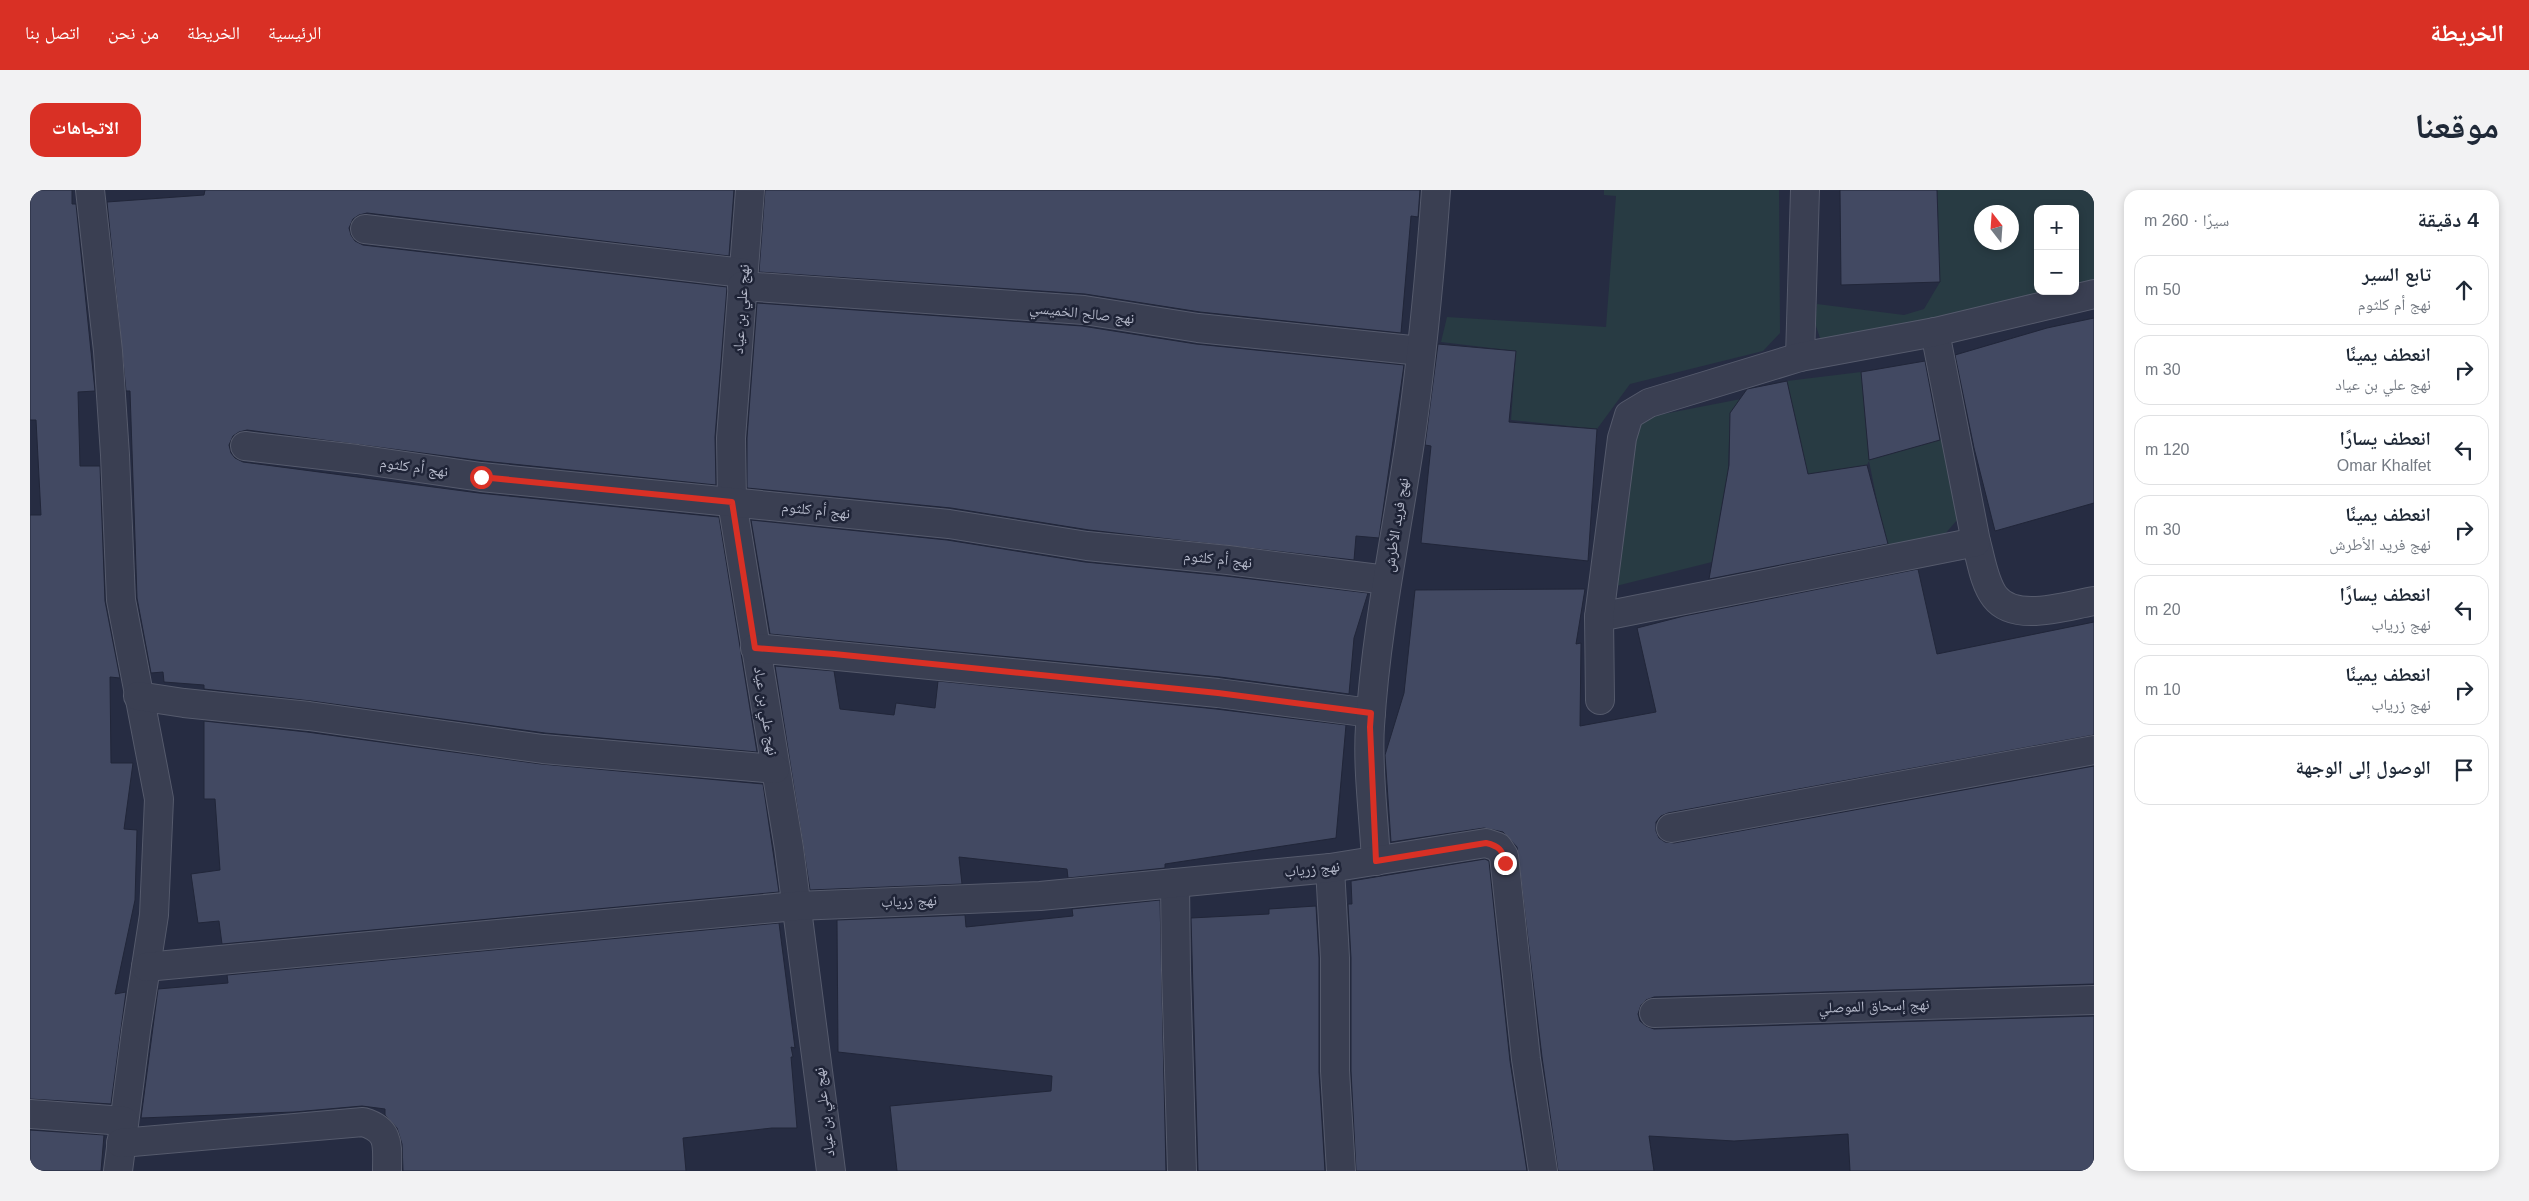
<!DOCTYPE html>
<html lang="ar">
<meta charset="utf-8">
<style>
:root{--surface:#fff;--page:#f2f2f3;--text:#1f2937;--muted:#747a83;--line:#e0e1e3;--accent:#d93025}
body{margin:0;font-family:Helvetica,"Noto Naskh Arabic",sans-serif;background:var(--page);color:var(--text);direction:rtl}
.controls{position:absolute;right:15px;top:15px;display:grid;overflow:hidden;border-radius:10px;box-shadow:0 2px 8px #0003}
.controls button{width:45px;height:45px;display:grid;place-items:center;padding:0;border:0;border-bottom:1px solid var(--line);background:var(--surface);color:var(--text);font:25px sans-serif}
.compass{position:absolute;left:1944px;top:15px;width:45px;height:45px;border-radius:50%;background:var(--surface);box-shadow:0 2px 8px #0003;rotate:343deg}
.stop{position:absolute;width:15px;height:15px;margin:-11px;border:4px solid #d93025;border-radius:50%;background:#fff}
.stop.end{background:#d93025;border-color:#fff;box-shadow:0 1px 5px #0008}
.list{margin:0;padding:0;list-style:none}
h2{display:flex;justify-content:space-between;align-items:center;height:65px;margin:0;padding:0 20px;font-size:21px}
h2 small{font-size:16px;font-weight:400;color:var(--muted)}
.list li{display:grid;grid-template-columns:32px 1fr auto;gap:15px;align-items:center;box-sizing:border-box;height:70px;margin:0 10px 10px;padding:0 10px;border:1px solid var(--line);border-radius:15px}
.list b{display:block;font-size:19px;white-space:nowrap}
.list p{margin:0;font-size:16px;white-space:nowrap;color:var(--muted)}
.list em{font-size:16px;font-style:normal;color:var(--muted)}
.icon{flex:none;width:28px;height:28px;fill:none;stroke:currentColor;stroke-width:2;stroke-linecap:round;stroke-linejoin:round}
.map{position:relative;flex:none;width:2064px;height:981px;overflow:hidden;direction:ltr;border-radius:15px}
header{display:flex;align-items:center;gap:30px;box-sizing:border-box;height:70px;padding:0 25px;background:var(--accent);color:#fff}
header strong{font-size:24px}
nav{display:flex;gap:28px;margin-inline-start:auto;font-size:18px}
.intro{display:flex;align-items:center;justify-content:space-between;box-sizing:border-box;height:120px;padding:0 30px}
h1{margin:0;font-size:35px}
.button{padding:12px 22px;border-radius:15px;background:var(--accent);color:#fff;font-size:18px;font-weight:700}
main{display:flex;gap:30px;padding:0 30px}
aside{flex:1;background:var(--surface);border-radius:15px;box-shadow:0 2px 8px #0003}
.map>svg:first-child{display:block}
.green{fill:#283b43;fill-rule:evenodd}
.building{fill:#424962;stroke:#212639}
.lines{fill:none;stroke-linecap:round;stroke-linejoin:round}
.minor-casing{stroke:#555a6c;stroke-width:30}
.minor{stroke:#3a3f52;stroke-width:28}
.route{stroke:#d93025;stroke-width:6}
.labels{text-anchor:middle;stroke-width:5;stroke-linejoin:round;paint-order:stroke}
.street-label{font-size:15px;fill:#b7bbcc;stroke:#1f2437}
</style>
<header>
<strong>الخريطة</strong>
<nav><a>الرئيسية</a><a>الخريطة</a><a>من نحن</a><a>اتصل بنا</a></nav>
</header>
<div class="intro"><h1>موقعنا</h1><a class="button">الاتجاهات</a></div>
<main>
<aside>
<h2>4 دقيقة<small>سيرًا · 260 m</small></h2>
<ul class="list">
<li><svg class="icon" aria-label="ahead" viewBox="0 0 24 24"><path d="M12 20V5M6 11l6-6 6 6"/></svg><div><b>تابع السير</b><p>نهج أم كلثوم</p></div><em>50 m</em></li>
<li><svg class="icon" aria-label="right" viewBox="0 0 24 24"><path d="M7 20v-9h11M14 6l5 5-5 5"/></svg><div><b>انعطف يمينًا</b><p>نهج علي بن عياد</p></div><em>30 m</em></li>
<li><svg class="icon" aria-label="left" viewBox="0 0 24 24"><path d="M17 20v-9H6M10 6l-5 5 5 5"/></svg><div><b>انعطف يسارًا</b><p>Omar Khalfet</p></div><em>120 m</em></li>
<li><svg class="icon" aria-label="right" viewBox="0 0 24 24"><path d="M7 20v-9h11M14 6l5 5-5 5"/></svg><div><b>انعطف يمينًا</b><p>نهج فريد الأطرش</p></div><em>30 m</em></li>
<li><svg class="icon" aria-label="left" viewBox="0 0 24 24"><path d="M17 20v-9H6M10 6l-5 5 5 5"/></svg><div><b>انعطف يسارًا</b><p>نهج زرياب</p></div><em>20 m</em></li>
<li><svg class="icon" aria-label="right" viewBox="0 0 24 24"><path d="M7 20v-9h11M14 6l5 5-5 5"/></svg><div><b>انعطف يمينًا</b><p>نهج زرياب</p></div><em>10 m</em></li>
<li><svg class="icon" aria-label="arrive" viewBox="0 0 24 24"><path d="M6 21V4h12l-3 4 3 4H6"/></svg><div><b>الوصول إلى الوجهة</b></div></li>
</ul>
</aside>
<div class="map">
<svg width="2064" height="981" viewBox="0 0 2064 981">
<rect width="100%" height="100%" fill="#262c42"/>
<g class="green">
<path d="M1574 0H1749L1750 143 1733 161 1600 194 1567 239 1481 230 1486 161 1411 152 1417 127 1576 137 1586 6 1574 5Z"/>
<path d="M1907 0H2064V94L2045 98V19H2008V101H2029L1804 151 1790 148 1785 133 1787 114 1874 125 1894 119 1910 92ZM1952 22H1982V52H1952Z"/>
<path d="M1831 182 1839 270 1915 248 1928 329 1913 346 1856 356 1839 271 1837 275 1768 286 1772 258 1757 191Z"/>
<path d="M1711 209 1700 223 1698 281 1682 372 1586 396 1595 263 1613 228Z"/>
</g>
<g class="building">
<path d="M0 0H42V14H46L65 201 48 202 50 276H70L75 411 90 488 80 487 81 573H103L94 639 107 640 105 710 85 804 96 802 81 914 0 909V325H11L6 230H0Z"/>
<path d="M175 0H704L699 66 337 23 329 25 323 29 319 38 321 45 325 51 333 55 697 97 685 247 686 295 453 271 217 240 209 242 203 246 199 255 201 263 205 268 213 272 449 303 689 327 727 562 515 543 281 511 174 499V495L134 492 133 482 121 483 107 408 100 201H96L77 12 174 5Z"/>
<path d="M735 0H1390L1388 27 1381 26 1371 143 1170 122 1055 104 729 82Z"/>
<path d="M1810 0H1907L1910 92 1811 95Z"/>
<path d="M727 113 1052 136 1166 154 1374 175 1349 348 1326 346 1324 370 1059 340 921 318 717 298V248Z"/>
<path d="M2064 128V313L1965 341 1944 258 1925 165 2017 138Z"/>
<path d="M1408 154 1486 161 1479 232 1567 239 1558 371 1391 353 1401 256 1395 255Z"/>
<path d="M1895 171 1910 250 1839 270 1831 182Z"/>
<path d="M1757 191 1778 284 1837 275 1858 354 1679 389 1699 275 1700 223 1717 199Z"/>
<path d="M721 330 917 350 1055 372 1196 386 1338 403 1324 448 1319 504 1190 487 740 444Z"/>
<path d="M1888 379 1907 464 2064 432V545L1638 623 1631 626 1626 632V641L1629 648 1635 652 1644 653 2064 576V794L1624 807 1616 810 1611 815 1608 824 1610 831 1616 836 1624 839 2064 826V981H1820L1818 944 1704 951 1619 946 1624 981H1528L1512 867 1487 657 1473 642 1454 638 1361 652 1355 565 1374 503 1385 400 1555 399 1546 454 1551 453 1550 536 1626 522 1607 438 1654 426Z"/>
<path d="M745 476 804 481 810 519 864 525 866 513 905 518 908 491 1186 519 1316 535 1306 648 1135 674V678L1038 688 1037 679 929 667 932 694 780 700Z"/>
<path d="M174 531 277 542 511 574 733 594 749 702 192 754 189 731 168 733 161 684 190 680 185 609H174Z"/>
<path d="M1455 669 1459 671 1480 871 1497 981H1326L1321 881V768L1318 714H1322L1321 691Z"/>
<path d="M1130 710 1136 981H867L860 916 1021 901 1022 886 808 862 807 730 935 725 936 737 1043 726 1042 719Z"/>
<path d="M1286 716 1289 768V882L1295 981H1168L1161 728 1239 724V719Z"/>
<path d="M749 733 765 858 761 857 763 867H761L767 938H742L653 948 656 981H373L372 954 367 938 355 925V919L332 916 264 922 111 928 128 799 198 793 197 785Z"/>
<path d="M0 940 74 945 71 981H0Z"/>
</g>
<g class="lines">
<g class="minor-casing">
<g id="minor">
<path d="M60 0 78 161 85 265 91 410 129 609 124 725 106 841 88 981"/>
<path d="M720 0 701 248 702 312 759 658 801 981"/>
<path d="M335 39 713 83"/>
<path d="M712 96 1054 120 1168 138 1391 161"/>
<path d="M1770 167 1775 0"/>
<path d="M215 256 327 269 451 287 919 334 1057 356 1198 370 1357 390"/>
<path d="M1946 352C1951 369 1954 393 1965 407 1985 433 2035 416 2064 411"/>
<path d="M1569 427 1946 352 1905 142"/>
<path d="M725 458 1188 503 1341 523"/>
<path d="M108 506 154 513 279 526 513 559 745 579"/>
<path d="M1570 510 1569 427 1592 248 1599 225 1619 213 1770 167 1905 142 2064 104"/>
<path d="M1641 638 2064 560"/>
<path d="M1346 671C1344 628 1337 578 1340 536 1346 440 1366 346 1380 252 1392 168 1400 84 1406 0"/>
<path d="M1300 678 1305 768V881L1311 981"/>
<path d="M1145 693 1146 780 1152 981"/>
<path d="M116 777 766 716 1010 706 1145 693 1300 678 1456 653 1468 657 1474 666 1496 869 1513 981"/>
<path d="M1624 823 2064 810"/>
<path d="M0 924 94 931"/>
<path d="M91 953 333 932C361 940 357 956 357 981"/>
</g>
</g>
<use href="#minor" class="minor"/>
</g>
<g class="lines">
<path class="route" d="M451 287 702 312 725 458 804 464 1188 503 1341 523 1340 537 1346 671 1456 653C1469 656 1473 660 1475 673"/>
</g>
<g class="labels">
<g class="street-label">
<text transform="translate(711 119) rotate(-86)" y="5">نهج علي بن عياد</text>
<text transform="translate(1052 123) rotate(6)" y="5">نهج صالح الخميسي</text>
<text transform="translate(384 277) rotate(8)" y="5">نهج أم كلثوم</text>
<text transform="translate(786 320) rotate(6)" y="5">نهج أم كلثوم</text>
<text transform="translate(1366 335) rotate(-81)" y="5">نهج فريد الأطرش</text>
<text transform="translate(1188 369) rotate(6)" y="5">نهج أم كلثوم</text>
<text transform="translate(736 521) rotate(81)" y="5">نهج علي بن عياد</text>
<text transform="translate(1282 679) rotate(-6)" y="5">نهج زرياب</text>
<text transform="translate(879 711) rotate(-2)" y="5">نهج زرياب</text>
<text transform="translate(1844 816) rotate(-2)" y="5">نهج إسحاق الموصلي</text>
<text transform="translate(794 922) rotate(-97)" y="5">نهج علي بن عياد</text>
</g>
</g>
</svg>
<div class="controls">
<button>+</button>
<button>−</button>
</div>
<svg class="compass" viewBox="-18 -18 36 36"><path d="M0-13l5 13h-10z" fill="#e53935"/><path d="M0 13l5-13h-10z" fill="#747a83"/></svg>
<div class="stop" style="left:451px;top:287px"></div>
<div class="stop end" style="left:1475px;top:673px"></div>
</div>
</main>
